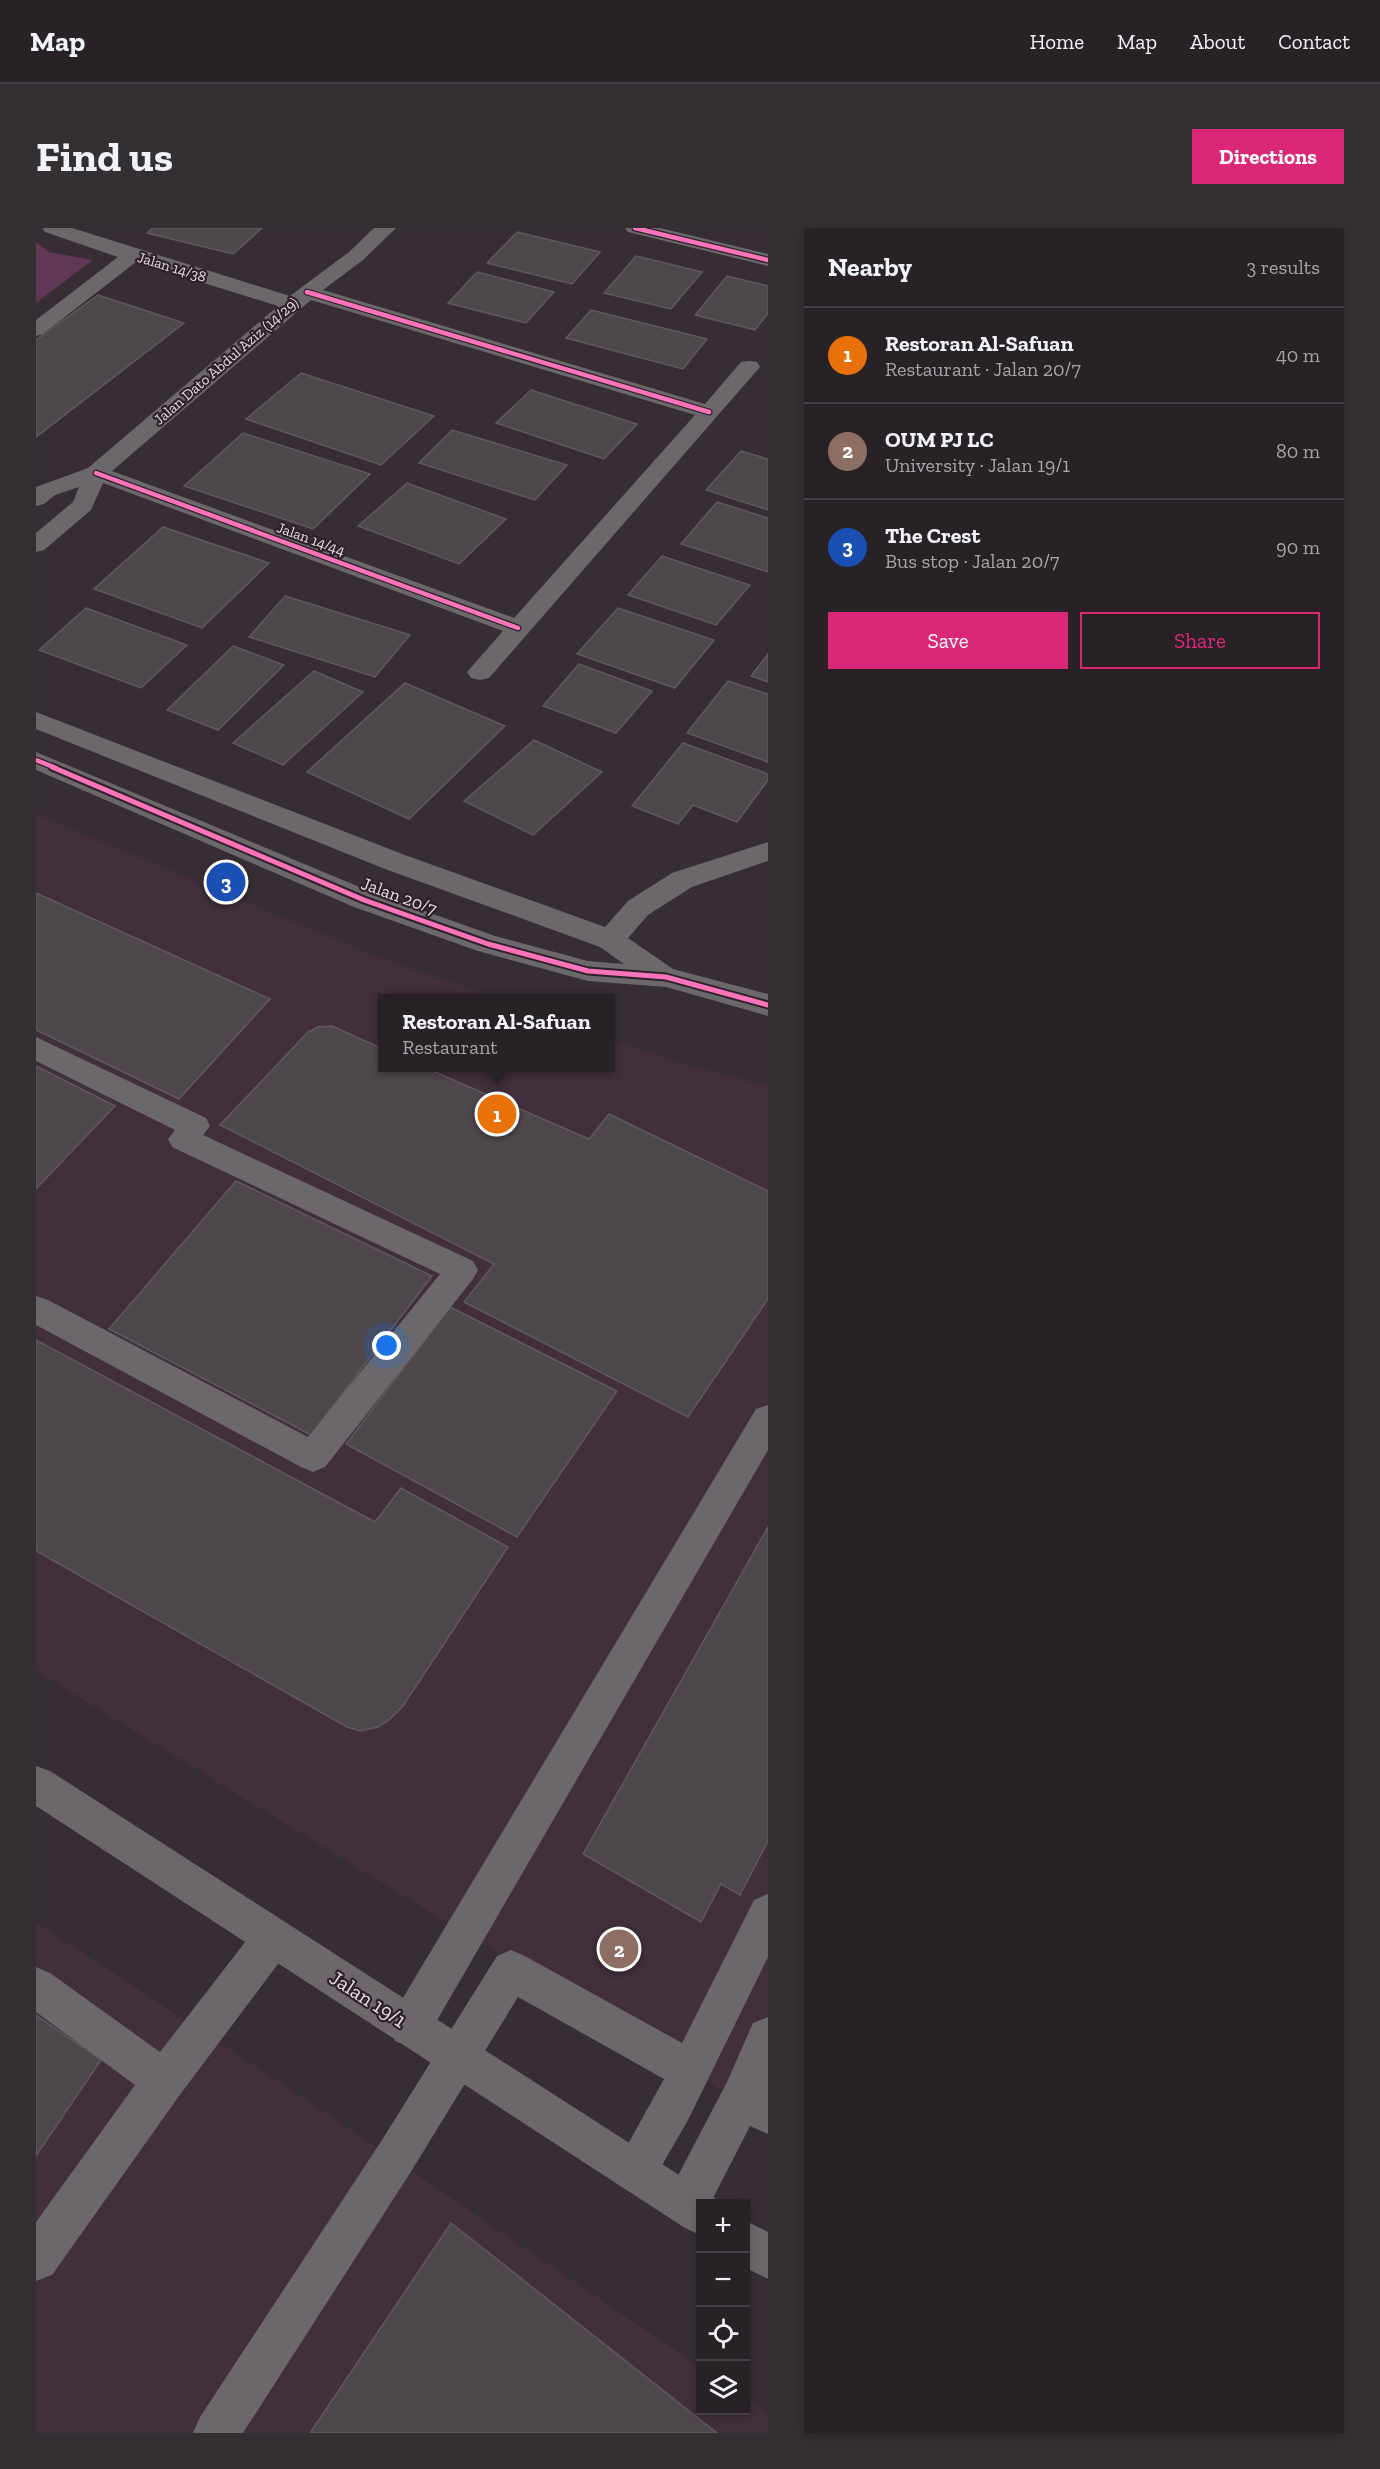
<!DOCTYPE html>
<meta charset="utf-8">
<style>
:root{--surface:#282227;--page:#342f33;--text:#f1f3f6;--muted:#a5a4a7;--line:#443f44;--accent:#db2777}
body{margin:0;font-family:"Zilla Slab",serif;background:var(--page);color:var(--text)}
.controls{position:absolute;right:18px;bottom:18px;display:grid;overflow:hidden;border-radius:0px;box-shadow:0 3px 9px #0003}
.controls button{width:54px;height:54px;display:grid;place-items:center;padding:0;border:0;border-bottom:2px solid var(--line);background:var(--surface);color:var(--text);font:30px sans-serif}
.you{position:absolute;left:351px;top:1118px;width:21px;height:21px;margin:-15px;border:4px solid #fff;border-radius:50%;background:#1a73e8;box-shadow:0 0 0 9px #1a73e833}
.badge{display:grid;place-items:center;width:39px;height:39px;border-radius:50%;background:var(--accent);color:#fff;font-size:20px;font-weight:700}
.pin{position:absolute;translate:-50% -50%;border:3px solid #fff;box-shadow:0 2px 6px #0006}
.popup{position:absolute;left:342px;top:766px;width:237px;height:78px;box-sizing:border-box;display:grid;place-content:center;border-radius:0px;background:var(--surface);filter:drop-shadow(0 2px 4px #0005);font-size:20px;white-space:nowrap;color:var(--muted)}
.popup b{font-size:22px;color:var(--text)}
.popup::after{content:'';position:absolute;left:50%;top:100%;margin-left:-12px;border:12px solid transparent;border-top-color:var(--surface)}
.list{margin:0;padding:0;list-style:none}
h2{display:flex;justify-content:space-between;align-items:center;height:78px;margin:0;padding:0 24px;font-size:26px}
h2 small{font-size:20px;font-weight:400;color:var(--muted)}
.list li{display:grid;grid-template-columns:39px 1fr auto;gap:18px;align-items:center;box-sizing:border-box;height:96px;padding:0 24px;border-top:2px solid var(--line)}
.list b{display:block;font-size:22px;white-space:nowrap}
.list p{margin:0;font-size:20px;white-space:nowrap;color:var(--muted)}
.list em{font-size:20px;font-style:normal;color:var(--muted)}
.actions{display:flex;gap:12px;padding:18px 24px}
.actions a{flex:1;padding:14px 0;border:2px solid var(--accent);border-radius:0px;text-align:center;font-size:21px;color:var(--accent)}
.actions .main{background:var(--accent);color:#fff}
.icon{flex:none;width:33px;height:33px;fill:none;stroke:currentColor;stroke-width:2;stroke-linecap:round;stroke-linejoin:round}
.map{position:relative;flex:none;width:732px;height:2205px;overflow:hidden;border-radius:0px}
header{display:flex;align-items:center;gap:36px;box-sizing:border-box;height:84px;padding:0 30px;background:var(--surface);border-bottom:2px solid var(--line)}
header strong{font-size:28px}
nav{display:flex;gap:33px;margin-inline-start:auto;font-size:21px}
.intro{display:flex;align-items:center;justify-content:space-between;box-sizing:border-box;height:144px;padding:0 36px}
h1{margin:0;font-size:42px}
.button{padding:15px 27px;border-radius:0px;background:var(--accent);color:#fff;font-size:21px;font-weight:700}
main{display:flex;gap:36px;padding:0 36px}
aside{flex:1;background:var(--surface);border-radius:0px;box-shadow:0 3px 9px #0003}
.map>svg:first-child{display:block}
.built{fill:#412f3c}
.green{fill:#603856}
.building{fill:#4e474c;stroke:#5f585d;stroke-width:1.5}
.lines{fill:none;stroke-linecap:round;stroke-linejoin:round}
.minor{fill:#6b676a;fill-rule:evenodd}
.major{fill:#6d676b;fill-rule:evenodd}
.cycleway-far1-casing{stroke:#2f212b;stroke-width:7}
.cycleway-casing{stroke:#2f212b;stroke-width:9}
.cycleway-far1{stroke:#fb73b8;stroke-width:4.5}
.cycleway{stroke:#fb73b8;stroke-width:5}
.labels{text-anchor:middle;stroke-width:4.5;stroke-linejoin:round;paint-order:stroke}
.far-street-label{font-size:15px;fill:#e7dee4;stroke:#2f212b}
.street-label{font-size:18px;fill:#e7dee4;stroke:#2f212b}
.near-street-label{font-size:21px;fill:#e7dee4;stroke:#2f212b}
</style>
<header>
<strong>Map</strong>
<nav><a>Home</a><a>Map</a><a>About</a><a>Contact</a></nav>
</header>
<div class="intro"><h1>Find us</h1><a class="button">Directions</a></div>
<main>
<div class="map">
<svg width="732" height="2205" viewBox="0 0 732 2205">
<rect width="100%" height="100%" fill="#362e34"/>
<g class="built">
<path d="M0 586 342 729 460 770H347V840H575V811L644 835 732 858V1891L0 1443Z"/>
<path d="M0 1694 278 1877 664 2139V2182H710V2170L732 2185V2205H0Z"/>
</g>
<path class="green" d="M0 14 13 24 57 32 0 75Z"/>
<g class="building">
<path d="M117 0H226L197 26 111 5Z"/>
<path d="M481 4 564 24 536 56 451 35Z"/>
<path d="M600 28 666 44 635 81 568 65Z"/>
<path d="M441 44 518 64 490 95 412 75Z"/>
<path d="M691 48 732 58V85L719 102 659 87Z"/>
<path d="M62 67 148 95 0 209V112Z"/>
<path d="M555 82 671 111 647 141 530 110Z"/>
<path d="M265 145 398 188 345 237 210 191Z"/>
<path d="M495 162 601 196 568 231 460 195Z"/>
<path d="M416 202 531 237 499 272 383 235Z"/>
<path d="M207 205 334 246 277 301 148 258Z"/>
<path d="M705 223 732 231V282L670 262Z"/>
<path d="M371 255 470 291 423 336 322 298Z"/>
<path d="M681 274 732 290V344L645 316Z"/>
<path d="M127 299 233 335 166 400 58 361Z"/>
<path d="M626 328 714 357 680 397 592 367Z"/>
<path d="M249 368 374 407 339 449 213 409Z"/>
<path d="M50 380 151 417 105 460 3 422Z"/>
<path d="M582 380 678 412 639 460 541 426Z"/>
<path d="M197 418 248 437 182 502 131 482Z"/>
<path d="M732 426V454L715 448Z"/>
<path d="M543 436 616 463 580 505 507 478Z"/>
<path d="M278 443 327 464 247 537 197 515Z"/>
<path d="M692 453 732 466V534L651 505Z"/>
<path d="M369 455 469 498 373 591 271 544Z"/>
<path d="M498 512 566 544 497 607 428 573Z"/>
<path d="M647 515 732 546V552L701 594 657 577 642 596 596 578Z"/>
<path d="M0 665 234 771 143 871 0 802Z"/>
<path d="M296 798 347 821V840H390L553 911 573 886 732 963V1071L652 1189 428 1074 458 1036 184 897 272 804 282 799Z"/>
<path d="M0 838 79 878 0 961Z"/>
<path d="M200 953 396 1048 275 1207 73 1101Z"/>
<path d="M414 1079 581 1163 481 1309 310 1216Z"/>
<path d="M0 1112 339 1294 365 1260 472 1319 367 1478 353 1492 342 1499 324 1503 311 1499 0 1323Z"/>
<path d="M732 1299V1613L704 1667 685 1656 665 1694 547 1626Z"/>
<path d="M0 1787 65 1832 0 1928Z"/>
<path d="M415 1995 681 2205H274Z"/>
</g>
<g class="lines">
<g class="minor">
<path d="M6 0H36L254 68 313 24 338 0H360L327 32 287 62 669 176 705 134 713 133 721 134 724 139 453 450 444 452 435 450 431 444 467 403 67 255 55 282 8 322 0 324V305L37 274 43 259 19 267 8 276 0 278V259L52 240 242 78 100 34 7 106 0 108V92L82 29 9 4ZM275 72 659 187 478 390 76 243Z"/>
<path d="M589 0H624L732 26V38L592 4Z"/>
<path d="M0 484 369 627 569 699 592 673 636 645 732 614V633L656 659 612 687 592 710 637 741 732 766V788L630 759 552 753 442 723 318 679 0 542V524L338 665 459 708 552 733 588 736 564 719 349 641 0 501Z"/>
<path d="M0 809 170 890 174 898 167 907 437 1033 442 1042 437 1051 289 1239 277 1244 265 1239 0 1097V1068L12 1072 272 1209 404 1046 136 919 132 911 139 902 0 833Z"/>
<path d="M732 1177V1222L389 1813 374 1819 359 1813 353 1798 359 1783 720 1181Z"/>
<path d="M732 1666V1729L652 1892 614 1958 599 1965 584 1958 577 1943 628 1851 482 1769 376 1942 207 2205H157L164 2189 346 1912 461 1728 475 1722 489 1728 646 1815 718 1672Z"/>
<path d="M237 1690 251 1696 257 1710 251 1724 143 1868 16 2047 0 2053V1994L99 1857 0 1784V1739L14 1745 124 1824 223 1696Z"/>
<path d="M732 1789V1906L714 1898 674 1976H664V1992L650 1998 635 1991 628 1976 635 1961 691 1854 717 1795Z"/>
</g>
<g class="major">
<path d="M0 1538 14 1543 679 1970 682 1976H664V2007L649 2000 0 1578Z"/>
<path d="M710 1993 732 2004V2051L710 2040Z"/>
</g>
<g class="cycleway-far1-casing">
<g id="cycleway-far1">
<path d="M599 0 732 32"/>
<path d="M271 64 673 184"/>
<path d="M60 245 482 400"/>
<path d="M0 532 20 540"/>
</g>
</g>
<g class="cycleway-casing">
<path id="cycleway" d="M16 539 328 672 452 716 552 743 630 749 732 777"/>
</g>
<use href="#cycleway-far1" class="cycleway-far1"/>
<use href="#cycleway" class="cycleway"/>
</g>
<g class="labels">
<g class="far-street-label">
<text transform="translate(136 39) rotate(17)" y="5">Jalan 14/38</text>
<text transform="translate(190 133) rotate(-41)" y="5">Jalan Dato Abdul Aziz (14/29)</text>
<text transform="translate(275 311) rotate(20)" y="5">Jalan 14/44</text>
</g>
<g class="street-label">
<text transform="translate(363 668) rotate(20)" y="6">Jalan 20/7</text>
</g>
<g class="near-street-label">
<text transform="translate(332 1771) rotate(33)" y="7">Jalan 19/1</text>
</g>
</g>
</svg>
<div class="controls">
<button>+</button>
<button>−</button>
<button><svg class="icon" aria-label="locate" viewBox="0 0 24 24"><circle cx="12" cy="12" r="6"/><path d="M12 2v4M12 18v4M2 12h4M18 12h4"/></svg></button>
<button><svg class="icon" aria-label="layers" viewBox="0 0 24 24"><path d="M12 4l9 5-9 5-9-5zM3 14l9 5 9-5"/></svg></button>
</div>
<div class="you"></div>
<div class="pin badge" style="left:461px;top:886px;background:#e8710a">1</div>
<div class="popup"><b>Restoran Al-Safuan</b>Restaurant</div>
<div class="pin badge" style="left:583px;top:1721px;background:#8d6e63">2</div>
<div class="pin badge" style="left:190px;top:654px;background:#1a4fb4">3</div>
</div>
<aside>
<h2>Nearby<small>3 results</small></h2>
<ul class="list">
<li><span class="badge" style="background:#e8710a">1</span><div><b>Restoran Al-Safuan</b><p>Restaurant · Jalan 20/7</p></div><em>40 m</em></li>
<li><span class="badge" style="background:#8d6e63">2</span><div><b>OUM PJ LC</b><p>University · Jalan 19/1</p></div><em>80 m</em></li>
<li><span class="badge" style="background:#1a4fb4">3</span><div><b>The Crest</b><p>Bus stop · Jalan 20/7</p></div><em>90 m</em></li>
</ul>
<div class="actions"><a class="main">Save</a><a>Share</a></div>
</aside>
</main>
